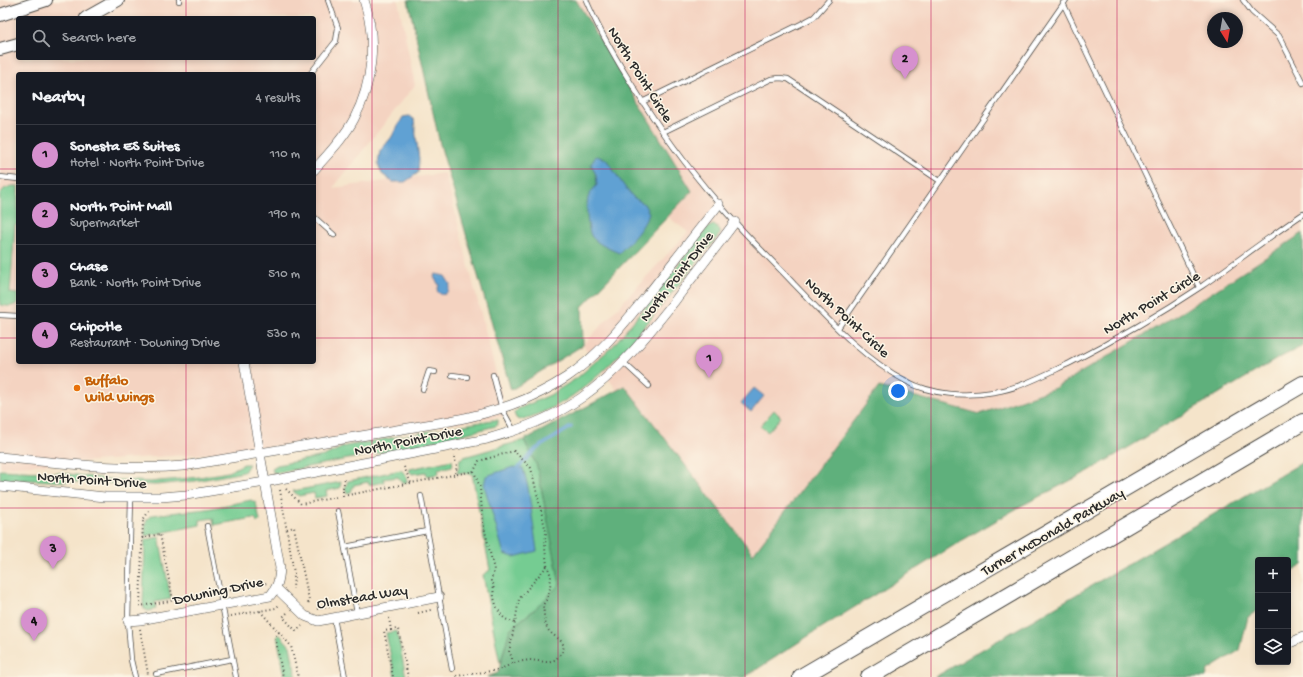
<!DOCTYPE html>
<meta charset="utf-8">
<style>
:root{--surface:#171b24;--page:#242831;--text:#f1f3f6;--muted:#9ea1a6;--line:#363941;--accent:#d690ce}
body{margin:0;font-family:"Gochi Hand",sans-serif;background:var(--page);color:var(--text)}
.controls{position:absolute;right:12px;bottom:12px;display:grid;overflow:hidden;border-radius:4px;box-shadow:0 2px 6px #0003}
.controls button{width:36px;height:36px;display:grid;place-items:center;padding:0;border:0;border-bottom:1px solid var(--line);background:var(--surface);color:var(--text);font:20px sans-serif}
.compass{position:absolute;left:1207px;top:12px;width:36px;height:36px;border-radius:50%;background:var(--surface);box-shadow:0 2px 6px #0003;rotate:169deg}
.you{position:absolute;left:898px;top:391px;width:14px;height:14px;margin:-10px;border:3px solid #fff;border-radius:50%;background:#1a73e8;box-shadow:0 0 0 6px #1a73e833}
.badge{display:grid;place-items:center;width:26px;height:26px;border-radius:50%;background:var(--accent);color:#111;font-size:13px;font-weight:700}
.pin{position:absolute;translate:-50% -33px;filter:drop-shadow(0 1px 2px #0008)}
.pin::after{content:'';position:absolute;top:21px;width:14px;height:12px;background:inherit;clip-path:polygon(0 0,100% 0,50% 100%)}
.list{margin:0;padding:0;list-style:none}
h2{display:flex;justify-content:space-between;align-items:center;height:52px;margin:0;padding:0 16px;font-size:17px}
h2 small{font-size:13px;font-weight:400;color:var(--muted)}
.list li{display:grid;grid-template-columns:26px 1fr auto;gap:12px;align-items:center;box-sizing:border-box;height:60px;padding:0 16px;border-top:1px solid var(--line)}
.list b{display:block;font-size:15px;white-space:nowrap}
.list p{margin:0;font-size:13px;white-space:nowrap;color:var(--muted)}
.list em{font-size:13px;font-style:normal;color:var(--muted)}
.icon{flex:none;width:22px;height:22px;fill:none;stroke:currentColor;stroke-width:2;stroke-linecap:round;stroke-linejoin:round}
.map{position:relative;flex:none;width:1303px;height:677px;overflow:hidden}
.search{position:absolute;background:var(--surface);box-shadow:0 2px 6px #0003;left:16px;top:16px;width:300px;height:44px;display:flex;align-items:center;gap:10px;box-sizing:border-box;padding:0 14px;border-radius:4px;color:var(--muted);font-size:15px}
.panel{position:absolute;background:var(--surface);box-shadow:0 2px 6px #0003;left:16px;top:72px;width:300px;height:292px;border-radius:4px}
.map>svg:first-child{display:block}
.built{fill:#f4d3c1;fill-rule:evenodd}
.green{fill:#74cc92;stroke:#507c5e}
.forest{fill:#5fb07c;stroke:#456e54}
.water{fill:#60a1d3;stroke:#46667f}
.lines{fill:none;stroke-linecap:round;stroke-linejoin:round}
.stream{stroke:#60a1d3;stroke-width:3.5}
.lane-casing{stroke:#494743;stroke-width:6}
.street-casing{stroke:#494743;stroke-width:10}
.secondary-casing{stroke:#494743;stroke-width:14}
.highway-casing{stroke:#494743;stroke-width:18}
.path{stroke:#494743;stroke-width:2;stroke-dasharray:1 3;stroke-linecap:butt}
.lane{stroke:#fff;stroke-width:4.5}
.street{stroke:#fff;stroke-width:9}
.secondary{stroke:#fff;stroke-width:12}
.highway{stroke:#fff;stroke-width:16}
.grid{fill:none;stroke:#c2185b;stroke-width:1;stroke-opacity:0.55}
.food-dot{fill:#e8710a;stroke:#fcf5e5;stroke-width:1.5}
.labels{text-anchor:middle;stroke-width:3;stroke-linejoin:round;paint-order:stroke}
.street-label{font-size:15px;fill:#2b2b2b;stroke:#fcf5e5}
.food-label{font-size:15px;font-weight:bold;fill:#c56008;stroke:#fcf5e5;text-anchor:start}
</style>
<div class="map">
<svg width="1303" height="677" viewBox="0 0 1303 677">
<rect width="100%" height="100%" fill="#fcf5e5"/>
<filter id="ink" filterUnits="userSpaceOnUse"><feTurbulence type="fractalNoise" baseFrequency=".025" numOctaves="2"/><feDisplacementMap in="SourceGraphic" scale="8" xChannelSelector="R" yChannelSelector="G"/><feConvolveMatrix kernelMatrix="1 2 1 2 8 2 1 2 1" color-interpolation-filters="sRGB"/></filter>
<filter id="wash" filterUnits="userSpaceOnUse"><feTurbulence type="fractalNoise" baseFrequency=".012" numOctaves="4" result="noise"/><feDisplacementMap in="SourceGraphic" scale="16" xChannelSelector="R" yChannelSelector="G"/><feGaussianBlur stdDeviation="0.9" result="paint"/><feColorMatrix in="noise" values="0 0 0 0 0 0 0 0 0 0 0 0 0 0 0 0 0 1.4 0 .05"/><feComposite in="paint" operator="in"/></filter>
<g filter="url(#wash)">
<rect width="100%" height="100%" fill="#f5e4ca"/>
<g class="built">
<path d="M0 0H398L415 85 333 188 445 173 507 416 232 452 0 467ZM18 18H314V58H18ZM18 74H314V362H18Z"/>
<path d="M545 0H1303V301L753 571 583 345 688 232 667 216ZM1213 18H1237V42H1213Z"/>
</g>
<g class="green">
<path d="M11 186H18V224L15 225 10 293 18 294V302C14 308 6 306 0 305V194L4 189Z"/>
<path d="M713 225 717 226 720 234C702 256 684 278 666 300 628 347 581 406 519 420L516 418 514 413 518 409 550 395 577 378 613 346 646 306 707 228Z"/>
<path d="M774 410 781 417 768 432 760 426Z"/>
<path d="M492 420H498V423L496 426 419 445 277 473 273 472 272 468 277 465 324 456 346 446Z"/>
<path d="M524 440 537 466 560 584 535 609 510 629 500 664 483 575 490 570 472 474 457 473 459 466 460 459 464 457Z"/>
<path d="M452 460 453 466 438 469 439 474 427 476 426 472 412 474 409 471 410 469Z"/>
<path d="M244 464H249L244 472 195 481 155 485 0 479V470L61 473 107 479 150 482 200 477 228 472Z"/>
<path d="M401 470 406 475 407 482 402 483 398 477 383 479 384 482 369 485 368 482 354 485 351 492 347 493 345 488 348 481Z"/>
<path d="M341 482 340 488 326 491 327 496 315 498 314 493 299 496 293 491Z"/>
<path d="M251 500 256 503 260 521 257 522 256 519 253 518 214 525 213 518 200 520V525L145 536C145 528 144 519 152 515L207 509Z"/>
<path d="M159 537 171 599 155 602 156 609 148 611 144 609 143 603 145 540Z"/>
<path d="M397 631 406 677H395L386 633Z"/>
<path d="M279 634 290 646 296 677H285L277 636Z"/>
</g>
<g class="forest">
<path d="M408 0H576L692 191 582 307 583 345 511 390 440 144Z"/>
<path d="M1303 233V346L1277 359 1089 471 1021 506 961 541 813 633 745 677H487L498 673 510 629 535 609 560 584 537 466 524 440 625 386 753 554 879 387 980 414 1055 388 1185 310Z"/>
<path d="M1303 462V565L1288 574V560H1258V610L1248 617 1240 650 1208 670 1206 677H935Z"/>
</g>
<g class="water">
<path d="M409 116 414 120 419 159 418 173 405 182H393L382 174 378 164 380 151 391 138 403 117Z"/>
<path d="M596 156 606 159 624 186 633 197 644 204 649 213C643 229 631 241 619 253 610 249 599 245 592 237 587 230 585 203 589 195 591 192 594 188 597 185L596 175 591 164Z"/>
<path d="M436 274 445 276 450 284C449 292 444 299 437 291L439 285 435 279 434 276Z"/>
<path d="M754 388 764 396 751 412 741 403Z"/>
<path d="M513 467 523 468 528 487 537 551 514 557 504 554 484 485 486 476Z"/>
</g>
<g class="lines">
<path class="stream" d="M518 468 536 449 571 427"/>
</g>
</g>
<g filter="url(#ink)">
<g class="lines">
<g class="lane-casing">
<g id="lane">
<path d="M179 0V1"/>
<path d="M586 0C598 28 613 54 629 80 656 124 685 165 719 204 742 232 769 257 794 284 828 319 862 358 906 381 932 395 965 397 994 392 1021 388 1046 374 1070 363 1115 340 1160 314 1202 286 1236 262 1269 237 1303 214"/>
<path d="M1243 0 1252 12 1279 36 1303 83"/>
<path d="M1063 3 1199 287"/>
<path d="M310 74 336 41 338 28 328 0"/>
<path d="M642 102 801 24 814 17 829 0"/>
<path d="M663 132 771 79 780 78 788 79 940 181"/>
<path d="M0 177 18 179"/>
<path d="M314 217 334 235"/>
<path d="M0 315 18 316"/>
<path d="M838 328 1066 0"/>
<path d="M623 362 649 386"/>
<path d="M452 375 467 377"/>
<path d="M493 375 502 409 514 431"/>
<path d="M423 389 429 371 435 372"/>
<path d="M421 496 452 669"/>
<path d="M131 498 128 621 131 660 135 677"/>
<path d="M338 511 357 613"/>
<path d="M207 526 236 677"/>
<path d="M345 547 427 531"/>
<path d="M334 618 345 677"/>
<path d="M156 674 232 659"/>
</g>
</g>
<g class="street-casing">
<g id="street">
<path d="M314 170C328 154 344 138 354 119 373 83 377 39 364 0"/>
<path d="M0 457C61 463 122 471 183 466L450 421C492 413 531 401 567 377 601 354 627 320 653 288 675 260 697 232 719 204"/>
<path d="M0 486 105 497H161L186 495 265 482 487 439C520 430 552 418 581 398 618 372 646 337 674 302 694 275 715 249 735 222"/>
<path d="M276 588 305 616 318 621 439 597"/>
<path d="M128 621 140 620 270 596C278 586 279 581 280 568L244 362"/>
<path d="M1288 644 1303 637"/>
</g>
</g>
<g class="secondary-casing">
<g id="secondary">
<path d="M0 15 46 0"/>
<path d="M86 18 118 0"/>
<path d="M0 49 18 44"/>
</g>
</g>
<g class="highway-casing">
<g id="highway">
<path d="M801 677 1303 384"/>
<path d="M869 677 1303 422"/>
</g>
</g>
<g class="path">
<path d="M454 457 457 466 455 474"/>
<path d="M404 467 411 483"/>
<path d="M474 471 480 488 483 522 494 570 491 581 494 585C492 595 496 610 504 618 506 620 512 621 515 623L519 599 547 566"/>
<path d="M286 489 301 504 474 471 479 461 514 451 531 468 546 532 545 548 547 565 551 576 550 588 547 599 543 605C544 613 544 626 550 632 556 638 560 638 564 646L562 653 555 660 546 662 530 660 517 662 498 670 456 676"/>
<path d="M280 490 294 573 293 589"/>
<path d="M343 496V488L345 478"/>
<path d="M149 511 143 520 140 606 212 594"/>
<path d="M287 529 294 527 309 600 308 605"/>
<path d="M142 538 160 534 173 600"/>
<path d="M226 591 267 583"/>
<path d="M317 609 348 603"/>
<path d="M260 611 291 646 298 677"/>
<path d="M287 613 283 617 296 631 302 626"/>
<path d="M418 613 431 610"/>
<path d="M231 616 276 608 279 605"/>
<path d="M389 618 391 630 398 629 408 677"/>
<path d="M140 629 148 674"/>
<path d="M391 630 384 631 393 677"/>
<path d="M279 632 275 636 283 677"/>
<path d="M512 663V657L509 652 515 623"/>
</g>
<use href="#lane" class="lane"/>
<use href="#street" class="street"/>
<use href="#secondary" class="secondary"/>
<use href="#highway" class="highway"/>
</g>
</g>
<path class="grid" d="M186 0V18M372 0V677M558 0V677M745 0V677M931 0V677M1117 0V677M186 58V74M0 169H18M314 169H1303M0 338H18M314 338H1303M186 362V677M0 508H1303"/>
<circle class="food-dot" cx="77" cy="388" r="4"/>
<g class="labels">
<g class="street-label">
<text transform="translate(641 74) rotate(58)" y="5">North Point Circle</text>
<text transform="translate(676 276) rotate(-52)" y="5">North Point Drive</text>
<text transform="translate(1151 302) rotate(-31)" y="5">North Point Circle</text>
<text transform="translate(848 317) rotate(43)" y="5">North Point Circle</text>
<text transform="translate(408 440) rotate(-11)" y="5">North Point Drive</text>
<text transform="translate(92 479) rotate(4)" y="5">North Point Drive</text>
<text transform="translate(1052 531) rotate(-30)" y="5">Turner McDonald Parkway</text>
<text transform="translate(218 590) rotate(-12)" y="5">Downing Drive</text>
<text transform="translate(362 596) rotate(-9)" y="5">Olmstead Way</text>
</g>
<g class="food-label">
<text x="85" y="384">Buffalo<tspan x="85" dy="17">Wild Wings</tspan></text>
</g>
</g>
</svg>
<div class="controls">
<button>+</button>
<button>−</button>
<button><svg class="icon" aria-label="layers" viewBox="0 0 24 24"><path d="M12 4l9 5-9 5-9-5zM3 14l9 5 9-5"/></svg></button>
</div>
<svg class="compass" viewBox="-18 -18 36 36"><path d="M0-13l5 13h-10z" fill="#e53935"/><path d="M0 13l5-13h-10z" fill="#9ea1a6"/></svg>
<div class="you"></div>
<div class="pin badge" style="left:709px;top:378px">1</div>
<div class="pin badge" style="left:905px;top:79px">2</div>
<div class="pin badge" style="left:53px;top:569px">3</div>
<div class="pin badge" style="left:34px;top:641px">4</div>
<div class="search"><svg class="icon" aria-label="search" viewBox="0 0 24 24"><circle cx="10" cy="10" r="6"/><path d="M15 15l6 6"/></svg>Search here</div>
<section class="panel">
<h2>Nearby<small>4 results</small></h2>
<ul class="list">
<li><span class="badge">1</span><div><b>Sonesta ES Suites</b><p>Hotel · North Point Drive</p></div><em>110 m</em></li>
<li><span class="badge">2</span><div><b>North Point Mall</b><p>Supermarket</p></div><em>190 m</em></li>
<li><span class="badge">3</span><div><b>Chase</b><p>Bank · North Point Drive</p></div><em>510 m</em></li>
<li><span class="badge">4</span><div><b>Chipotle</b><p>Restaurant · Downing Drive</p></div><em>530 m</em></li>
</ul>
</section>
</div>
